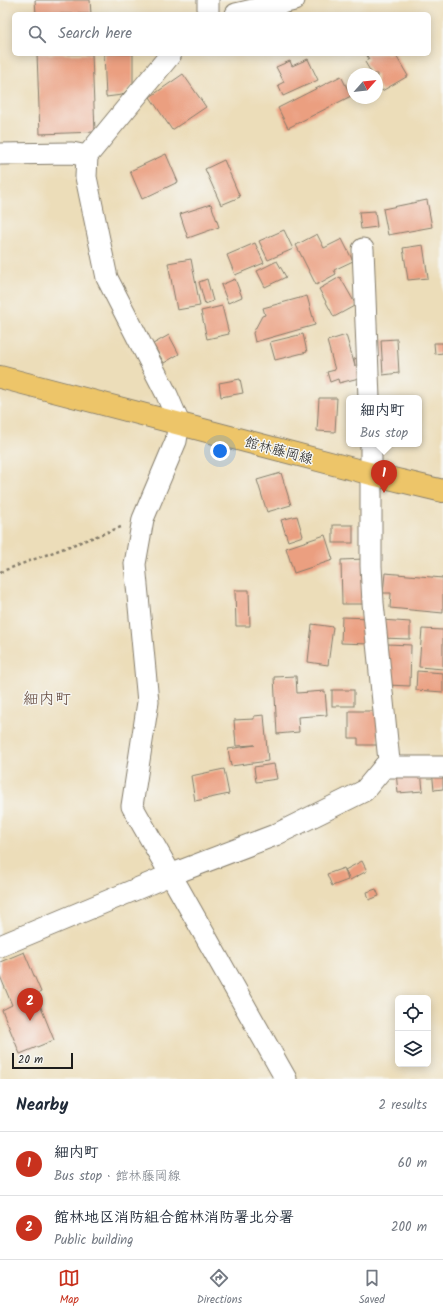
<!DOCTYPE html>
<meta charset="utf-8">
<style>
:root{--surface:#fff;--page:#f6f6f7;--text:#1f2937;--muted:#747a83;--line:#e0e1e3;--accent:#c8321e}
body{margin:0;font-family:Kalam,"Klee One",sans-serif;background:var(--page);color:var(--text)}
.controls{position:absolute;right:12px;bottom:12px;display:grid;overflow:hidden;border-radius:6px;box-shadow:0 2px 10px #0003}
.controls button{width:36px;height:36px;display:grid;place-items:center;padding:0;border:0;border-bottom:1px solid var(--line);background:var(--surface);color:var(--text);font:20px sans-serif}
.compass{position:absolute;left:347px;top:68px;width:36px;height:36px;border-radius:50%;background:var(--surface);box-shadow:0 2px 10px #0003;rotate:63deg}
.scale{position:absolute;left:12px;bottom:10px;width:61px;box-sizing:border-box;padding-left:4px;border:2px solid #1c1c1c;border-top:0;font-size:11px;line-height:14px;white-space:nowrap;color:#1c1c1c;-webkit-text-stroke:3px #f6f6f2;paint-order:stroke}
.you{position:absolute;left:220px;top:451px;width:14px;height:14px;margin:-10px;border:3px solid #fff;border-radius:50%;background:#1a73e8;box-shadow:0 0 0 6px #1a73e833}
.badge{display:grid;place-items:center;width:26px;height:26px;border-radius:50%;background:var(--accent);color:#fff;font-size:13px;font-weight:700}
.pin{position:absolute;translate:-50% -33px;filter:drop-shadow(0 1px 2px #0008)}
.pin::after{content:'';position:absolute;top:21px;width:14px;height:12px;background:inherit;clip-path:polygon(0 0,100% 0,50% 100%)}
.popup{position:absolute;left:346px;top:395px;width:76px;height:52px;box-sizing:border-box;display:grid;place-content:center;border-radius:6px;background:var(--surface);filter:drop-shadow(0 1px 3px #0005);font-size:13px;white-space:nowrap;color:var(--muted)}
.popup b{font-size:15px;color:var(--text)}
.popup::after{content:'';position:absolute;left:50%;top:100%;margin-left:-8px;border:8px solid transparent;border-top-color:var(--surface)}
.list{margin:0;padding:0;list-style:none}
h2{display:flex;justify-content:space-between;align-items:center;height:52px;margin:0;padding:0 16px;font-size:17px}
h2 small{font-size:13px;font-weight:400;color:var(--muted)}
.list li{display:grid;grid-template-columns:26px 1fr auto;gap:12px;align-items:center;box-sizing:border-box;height:64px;padding:0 16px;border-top:1px solid var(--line)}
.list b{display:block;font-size:15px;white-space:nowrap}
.list p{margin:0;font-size:13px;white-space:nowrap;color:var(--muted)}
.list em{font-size:13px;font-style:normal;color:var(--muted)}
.icon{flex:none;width:22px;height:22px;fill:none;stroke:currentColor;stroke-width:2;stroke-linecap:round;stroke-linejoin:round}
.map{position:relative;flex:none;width:443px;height:1079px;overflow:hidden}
.search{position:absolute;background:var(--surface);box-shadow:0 2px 10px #0003;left:12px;right:12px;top:12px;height:44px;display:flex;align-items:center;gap:10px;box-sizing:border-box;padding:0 14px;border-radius:6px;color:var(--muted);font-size:15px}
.sheet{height:180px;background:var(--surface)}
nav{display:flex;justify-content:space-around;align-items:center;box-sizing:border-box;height:56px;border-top:1px solid var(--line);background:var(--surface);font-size:11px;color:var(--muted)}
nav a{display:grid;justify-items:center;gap:2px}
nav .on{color:var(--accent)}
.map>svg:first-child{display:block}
.building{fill:#eb9f80}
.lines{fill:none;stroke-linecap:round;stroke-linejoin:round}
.minor-casing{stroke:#847c6a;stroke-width:23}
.major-casing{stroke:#847c6a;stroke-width:24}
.path{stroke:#847c6a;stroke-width:2.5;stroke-dasharray:3 3;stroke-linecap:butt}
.minor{stroke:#fff;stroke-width:21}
.major{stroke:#edc569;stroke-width:22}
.labels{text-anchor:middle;stroke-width:3;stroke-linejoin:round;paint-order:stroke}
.street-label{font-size:14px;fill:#1c1c1c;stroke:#f6f6f2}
.quarter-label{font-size:16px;fill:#644a3f;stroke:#f6f6f2}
</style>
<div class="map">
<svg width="443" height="1079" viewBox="0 0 443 1079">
<rect width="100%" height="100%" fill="#f6f6f2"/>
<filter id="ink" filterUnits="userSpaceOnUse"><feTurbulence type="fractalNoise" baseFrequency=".025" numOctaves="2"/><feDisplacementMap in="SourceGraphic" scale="8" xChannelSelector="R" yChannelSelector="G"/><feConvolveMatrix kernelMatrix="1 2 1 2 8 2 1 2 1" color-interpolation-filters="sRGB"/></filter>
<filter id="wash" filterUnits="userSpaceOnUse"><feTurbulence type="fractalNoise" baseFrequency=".012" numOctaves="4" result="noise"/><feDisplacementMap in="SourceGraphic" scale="16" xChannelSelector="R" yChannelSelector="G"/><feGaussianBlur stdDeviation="0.9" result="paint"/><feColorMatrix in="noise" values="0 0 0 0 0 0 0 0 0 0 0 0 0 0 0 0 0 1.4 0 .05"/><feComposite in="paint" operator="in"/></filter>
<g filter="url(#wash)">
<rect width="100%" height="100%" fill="#ecddb9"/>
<g id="blocks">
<g class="building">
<path d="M35 0H90L91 14H36Z"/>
<path d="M37 54H92L95 132 40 134Z"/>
<path d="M104 54H133V84L122 95 106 97Z"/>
<path d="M366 54H395L408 76 382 91 377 83V74H372L365 62 369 59Z"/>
<path d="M308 59 318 80 283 96 278 85 284 82 276 67 290 61 292 66Z"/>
<path d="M183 74 206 107 172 130 150 97Z"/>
<path d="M341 76 351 96 288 128 278 108Z"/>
<path d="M166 154 178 182 142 199 130 171Z"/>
<path d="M224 160 240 197 221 205 205 169Z"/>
<path d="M427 200 432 227 388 235 383 209Z"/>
<path d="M211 204 219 227 188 238 180 214Z"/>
<path d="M375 211 377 227 361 229 359 212Z"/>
<path d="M284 230 293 249 268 260 259 241Z"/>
<path d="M317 234 324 248 342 239 353 261 334 270 336 274 316 285 296 245Z"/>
<path d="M255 243 264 263 235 275 227 255Z"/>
<path d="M423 245 428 278 408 280 403 248Z"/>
<path d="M191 259 200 306 177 310 168 263Z"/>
<path d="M277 261 286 277 265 287 257 271Z"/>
<path d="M340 277 356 305 334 317 319 289Z"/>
<path d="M207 279 213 301 205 304 199 282Z"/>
<path d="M235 279 242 297 228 303 221 285Z"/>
<path d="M307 296 315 325 255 342 253 333 262 316 265 315 263 308Z"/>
<path d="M222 306 229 334 207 339 201 311Z"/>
<path d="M303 334 307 352 275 360 270 342Z"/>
<path d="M169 335 179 354 164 363 153 344Z"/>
<path d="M346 335 355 366 354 359 362 357 359 378 339 383 338 379 330 382 327 372 335 370 327 341Z"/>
<path d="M397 339 399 373 383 375 381 340Z"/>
<path d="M434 343H443V353L435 354Z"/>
<path d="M240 379 243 393 221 397 219 383Z"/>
<path d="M319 398H337L335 432 317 431Z"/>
<path d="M281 473 291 505 267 512 257 480Z"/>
<path d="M297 516 303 536 288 541 281 520Z"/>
<rect x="333" y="525" width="20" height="18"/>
<path d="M325 535 333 560 294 573 286 548Z"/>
<path d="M364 559V604H342L341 560Z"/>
<path d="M385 573 443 578V613L390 608 391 593H383Z"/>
<path d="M235 590H249L250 626H236Z"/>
<path d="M342 617 370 618 369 644 341 643Z"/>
<path d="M381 620 410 622V639L380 638Z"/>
<path d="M312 624 333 627 328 665 308 662Z"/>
<path d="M422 629 443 630V669L419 667Z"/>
<path d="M387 644 411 645 410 686 386 685Z"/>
<path d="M417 671 443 673V692L416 690Z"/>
<path d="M296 676 297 693 325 691 327 715 298 717 299 732 277 734 274 677Z"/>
<rect x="332" y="690" width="22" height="16"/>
<path d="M349 711H378V745H358V738H349Z"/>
<path d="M264 715 268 761 231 766 228 749 255 745 236 746 234 720 254 719V716Z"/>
<path d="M274 764 277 779 256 782 254 767Z"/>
<path d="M224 769 229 794 195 801 191 776Z"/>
<path d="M443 769V789L434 790 432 770Z"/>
<path d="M421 771 423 791 398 793 396 772Z"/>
<path d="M362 861 367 871 350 880 345 870 348 880 332 886 327 874 344 868 345 870Z"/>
<path d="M376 889 379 896 369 900 367 892Z"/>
<path d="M24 952 41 992 36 995 54 1040 20 1054 2 1010 12 1005 0 976V962Z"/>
</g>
</g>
</g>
<g filter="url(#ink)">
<use href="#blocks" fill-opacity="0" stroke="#847c6a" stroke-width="1"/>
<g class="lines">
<g class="minor-casing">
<g id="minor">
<path d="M208 14V0"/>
<path d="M236 14 294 0"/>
<path d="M171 54 87 156 86 177 107 278 167 395 179 423 176 441 143 519 135 564 148 702 132 806 286 1079"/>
<path d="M0 154 72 153 87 156"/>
<path d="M363 249 369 398"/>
<path d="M384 767H443"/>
<path d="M0 946 170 875 275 835 364 791 389 761 373 603 371 566V444"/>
</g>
</g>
<g class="major-casing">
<path id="major" d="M0 377 372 474 443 491"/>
</g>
<path class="path" d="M0 572 121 527"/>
<use href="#minor" class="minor"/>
<use href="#major" class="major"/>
</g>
</g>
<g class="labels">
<g class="street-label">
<text transform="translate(279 450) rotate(15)" y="5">館林藤岡線</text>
</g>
<g class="quarter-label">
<text x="47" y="704">細内町</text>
</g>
</g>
</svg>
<div class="controls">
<button><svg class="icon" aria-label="locate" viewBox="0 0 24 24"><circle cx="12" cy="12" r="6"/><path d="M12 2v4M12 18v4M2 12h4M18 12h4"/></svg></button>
<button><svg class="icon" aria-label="layers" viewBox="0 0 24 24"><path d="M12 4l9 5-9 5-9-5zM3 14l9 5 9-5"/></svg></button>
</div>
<svg class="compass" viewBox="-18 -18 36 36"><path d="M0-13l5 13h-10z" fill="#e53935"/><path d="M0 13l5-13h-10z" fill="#747a83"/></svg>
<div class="scale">20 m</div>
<div class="you"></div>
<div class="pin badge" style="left:384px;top:493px">1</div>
<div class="popup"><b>細内町</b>Bus stop</div>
<div class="pin badge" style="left:30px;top:1021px">2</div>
<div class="search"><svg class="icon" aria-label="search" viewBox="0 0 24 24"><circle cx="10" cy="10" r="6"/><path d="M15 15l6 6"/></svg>Search here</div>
</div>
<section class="sheet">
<h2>Nearby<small>2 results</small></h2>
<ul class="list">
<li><span class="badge">1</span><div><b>細内町</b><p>Bus stop · 館林藤岡線</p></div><em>60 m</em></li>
<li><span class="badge">2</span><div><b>館林地区消防組合館林消防署北分署</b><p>Public building</p></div><em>200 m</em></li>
</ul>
</section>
<nav>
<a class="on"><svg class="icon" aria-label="map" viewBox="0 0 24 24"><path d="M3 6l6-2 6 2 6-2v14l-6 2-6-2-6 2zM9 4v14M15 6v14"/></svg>Map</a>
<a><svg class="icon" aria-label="directions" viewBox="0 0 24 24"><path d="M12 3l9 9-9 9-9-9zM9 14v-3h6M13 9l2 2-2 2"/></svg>Directions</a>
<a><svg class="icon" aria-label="saved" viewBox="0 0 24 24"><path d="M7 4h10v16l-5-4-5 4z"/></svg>Saved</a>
</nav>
